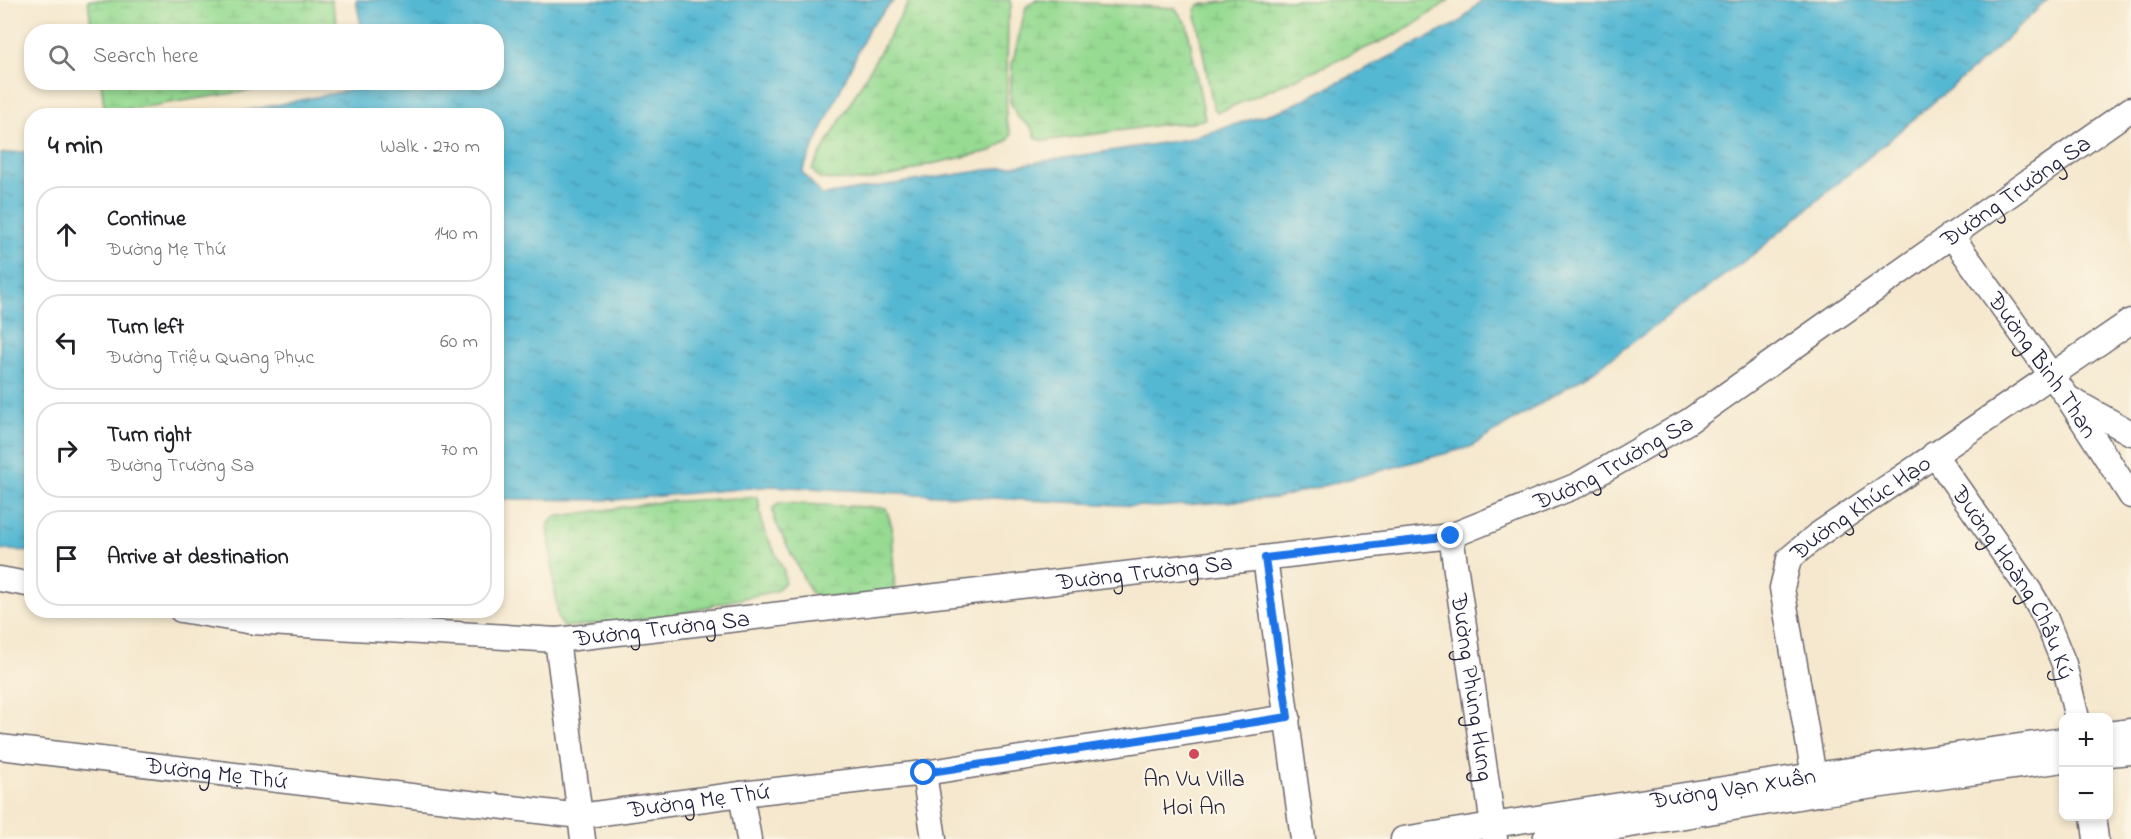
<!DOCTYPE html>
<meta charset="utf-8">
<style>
:root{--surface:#fff;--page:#f2f2f2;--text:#202124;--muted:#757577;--line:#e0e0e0}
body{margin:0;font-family:"Indie Flower",sans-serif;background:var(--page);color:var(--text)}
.controls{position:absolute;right:18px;bottom:18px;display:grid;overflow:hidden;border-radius:12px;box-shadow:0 3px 9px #0003}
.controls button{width:54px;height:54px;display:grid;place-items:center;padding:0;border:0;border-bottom:2px solid var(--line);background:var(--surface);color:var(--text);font:30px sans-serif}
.stop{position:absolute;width:18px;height:18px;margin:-14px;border:4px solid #1a73e8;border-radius:50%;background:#fff}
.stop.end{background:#1a73e8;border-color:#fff;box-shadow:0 2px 6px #0008}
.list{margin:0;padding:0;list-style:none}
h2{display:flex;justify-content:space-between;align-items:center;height:78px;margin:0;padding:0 24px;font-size:26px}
h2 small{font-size:20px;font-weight:400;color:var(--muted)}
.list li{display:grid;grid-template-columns:39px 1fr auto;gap:18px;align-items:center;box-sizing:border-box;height:96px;margin:0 12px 12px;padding:0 12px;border:2px solid var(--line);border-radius:24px}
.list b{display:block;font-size:22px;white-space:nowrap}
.list p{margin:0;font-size:20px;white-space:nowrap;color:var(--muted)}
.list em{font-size:20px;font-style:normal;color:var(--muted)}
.icon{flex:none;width:33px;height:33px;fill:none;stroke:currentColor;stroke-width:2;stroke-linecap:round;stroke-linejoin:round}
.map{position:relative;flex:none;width:2131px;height:839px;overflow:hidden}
.search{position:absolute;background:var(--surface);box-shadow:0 3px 9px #0003;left:24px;top:24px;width:480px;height:66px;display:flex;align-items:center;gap:15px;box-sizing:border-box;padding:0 21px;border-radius:24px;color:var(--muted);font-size:22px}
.panel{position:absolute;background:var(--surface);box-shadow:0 3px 9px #0003;left:24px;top:108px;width:480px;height:510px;border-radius:24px}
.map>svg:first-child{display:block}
.wetland{fill:url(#wetland-marsh);stroke:#5c7e67;stroke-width:1.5}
.water{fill:url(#water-ripples);stroke:#3b6d87;stroke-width:1.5}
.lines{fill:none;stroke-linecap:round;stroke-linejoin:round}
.minor-casing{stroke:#6c676e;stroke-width:27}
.minor{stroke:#fff;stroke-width:24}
.route{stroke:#1a73e8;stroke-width:8}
.poi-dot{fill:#d1495b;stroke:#fcf5e5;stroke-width:2}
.labels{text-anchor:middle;stroke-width:4.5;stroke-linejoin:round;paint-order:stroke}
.street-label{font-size:24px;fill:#22223b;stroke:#fcf5e5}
.poi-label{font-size:24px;fill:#22223b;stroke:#fcf5e5}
</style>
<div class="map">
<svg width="2131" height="839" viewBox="0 0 2131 839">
<defs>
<pattern id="wetland-marsh" width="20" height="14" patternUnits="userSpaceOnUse" patternTransform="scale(1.5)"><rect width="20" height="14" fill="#97db93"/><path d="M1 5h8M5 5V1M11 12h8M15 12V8" fill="none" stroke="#82bc80"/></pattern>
<pattern id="water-ripples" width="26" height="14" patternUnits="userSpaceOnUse" patternTransform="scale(1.5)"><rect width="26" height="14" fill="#54b8d3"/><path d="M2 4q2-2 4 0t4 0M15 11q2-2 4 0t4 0" fill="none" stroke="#4595ac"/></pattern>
</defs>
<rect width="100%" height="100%" fill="#fcf5e5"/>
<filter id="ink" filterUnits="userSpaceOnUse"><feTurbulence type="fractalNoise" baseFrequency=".0167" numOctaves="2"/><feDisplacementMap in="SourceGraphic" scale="12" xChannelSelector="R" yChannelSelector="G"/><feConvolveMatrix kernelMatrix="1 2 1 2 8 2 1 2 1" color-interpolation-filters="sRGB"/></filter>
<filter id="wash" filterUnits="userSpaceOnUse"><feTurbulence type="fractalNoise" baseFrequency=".008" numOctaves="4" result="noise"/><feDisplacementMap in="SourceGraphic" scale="24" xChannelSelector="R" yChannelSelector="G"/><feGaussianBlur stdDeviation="1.35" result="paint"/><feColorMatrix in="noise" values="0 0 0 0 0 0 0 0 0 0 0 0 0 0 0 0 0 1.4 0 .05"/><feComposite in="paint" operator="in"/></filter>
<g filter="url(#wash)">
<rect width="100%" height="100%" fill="#f5e8ce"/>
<g class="wetland">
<path d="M88 0H331L339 31H92Z"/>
<path d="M910 0H1010L1011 6 1008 21 1006 120 1011 134 1008 140 991 151 927 165 901 174 863 181 819 179 812 169Z"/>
<path d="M1035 0 1175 8 1187 25 1205 119 1191 123 1166 124 1044 141 1036 138 1032 128 1018 117 1010 102 1012 65 1026 7Z"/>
<path d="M1241 0H1449L1412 26 1391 37 1217 113 1213 106 1195 10 1199 5Z"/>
<path d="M101 82H299V83L105 113Z"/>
<path d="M758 497 763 528 784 571 785 582 776 591 726 602 660 619 563 627 558 618 548 525 554 517 661 502Z"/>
<path d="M779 503 886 508 892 527 895 596 817 597 810 591 774 519 773 508Z"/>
</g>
<g class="water">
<path d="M356 0H894L869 28 802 172 822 195 1188 139 1285 109 1460 22 1482 0H2047L1987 57 1755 253 1592 372 1470 447 1277 498 1157 507 772 486 614 500 497 499 496 116 226 115 350 90 360 83 496 82V32L362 31Z"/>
<path d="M31 151H32L31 552 0 549V154Z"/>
</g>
</g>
<g filter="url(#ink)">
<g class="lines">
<g class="minor-casing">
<g id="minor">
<path id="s1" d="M1951 235 2068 398 2131 496"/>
<path d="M2070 399 2131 433"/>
<path id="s2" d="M1934 454 2029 590 2045 617 2064 664 2077 718"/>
<path id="s3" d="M1451 536 1495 839"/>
<path d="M1265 558 1303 839"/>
<path d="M0 579 32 585"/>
<path id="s4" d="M181 610 253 622 557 640 1451 536 1578 485 1689 421 2131 109"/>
<path d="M557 640 583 839"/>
<path d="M2108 734 2131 731"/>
<path id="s5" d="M0 747 580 816 741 794 924 773 1288 717"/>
<path d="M2108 754 2131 752"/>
<path d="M924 773 934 839"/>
<path d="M741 794 749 839"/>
<path id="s6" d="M1817 794 1782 588 1789 559 1816 536 2131 321"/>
<path d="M2093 816 2096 839"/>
<path id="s7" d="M1403 839 1814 775 2064 740"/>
<path d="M1545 839 1817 794 2064 760"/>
</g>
</g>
<use href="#minor" class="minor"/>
</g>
</g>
<g class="lines" filter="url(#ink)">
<path class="route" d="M924 773 1288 717 1265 558 1451 536"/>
</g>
<circle class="poi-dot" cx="1194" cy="754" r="6"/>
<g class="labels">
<g class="street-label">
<text dy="8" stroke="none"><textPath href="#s4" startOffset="1942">Đường Trường Sa</textPath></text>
<text dy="8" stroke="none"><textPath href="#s1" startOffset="159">Đường Bình Than</textPath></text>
<text dy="8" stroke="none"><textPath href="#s4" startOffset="1456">Đường Trường Sa</textPath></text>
<text dy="8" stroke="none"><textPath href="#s6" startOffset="327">Đường Khúc Hạo</textPath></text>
<text dy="8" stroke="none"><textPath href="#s4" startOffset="969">Đường Trường Sa</textPath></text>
<text dy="8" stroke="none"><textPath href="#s2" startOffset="152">Đường Hoàng Châu Ký</textPath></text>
<text dy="8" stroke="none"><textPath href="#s4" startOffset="483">Đường Trường Sa</textPath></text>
<text dy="8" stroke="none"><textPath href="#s3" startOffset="153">Đường Phùng Hưng</textPath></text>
<text dy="8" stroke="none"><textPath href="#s5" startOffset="218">Đường Mẹ Thứ</textPath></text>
<text dy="8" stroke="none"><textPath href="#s7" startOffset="334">Đường Vạn Xuân</textPath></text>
<text dy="8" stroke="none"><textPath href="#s5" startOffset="704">Đường Mẹ Thứ</textPath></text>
</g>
<g class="poi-label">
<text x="1194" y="786">An Vu Villa<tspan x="1194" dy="28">Hoi An</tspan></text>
</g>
</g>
</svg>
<div class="controls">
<button>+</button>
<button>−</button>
</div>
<div class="stop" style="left:924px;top:773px"></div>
<div class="stop end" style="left:1451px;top:536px"></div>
<div class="search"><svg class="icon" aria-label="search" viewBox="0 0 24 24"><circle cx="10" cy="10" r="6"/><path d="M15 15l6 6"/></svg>Search here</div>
<section class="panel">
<h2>4 min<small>Walk · 270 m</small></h2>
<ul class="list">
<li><svg class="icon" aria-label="ahead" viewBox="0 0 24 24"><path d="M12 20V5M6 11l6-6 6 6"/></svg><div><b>Continue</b><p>Đường Mẹ Thứ</p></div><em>140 m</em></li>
<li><svg class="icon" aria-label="left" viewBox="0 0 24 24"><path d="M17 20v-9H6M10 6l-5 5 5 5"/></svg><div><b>Turn left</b><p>Đường Triệu Quang Phục</p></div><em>60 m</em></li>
<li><svg class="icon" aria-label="right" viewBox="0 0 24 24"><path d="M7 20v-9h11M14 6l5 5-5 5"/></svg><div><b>Turn right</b><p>Đường Trường Sa</p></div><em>70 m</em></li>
<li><svg class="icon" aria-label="arrive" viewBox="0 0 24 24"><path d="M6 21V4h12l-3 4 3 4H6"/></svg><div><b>Arrive at destination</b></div></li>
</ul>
</section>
</div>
